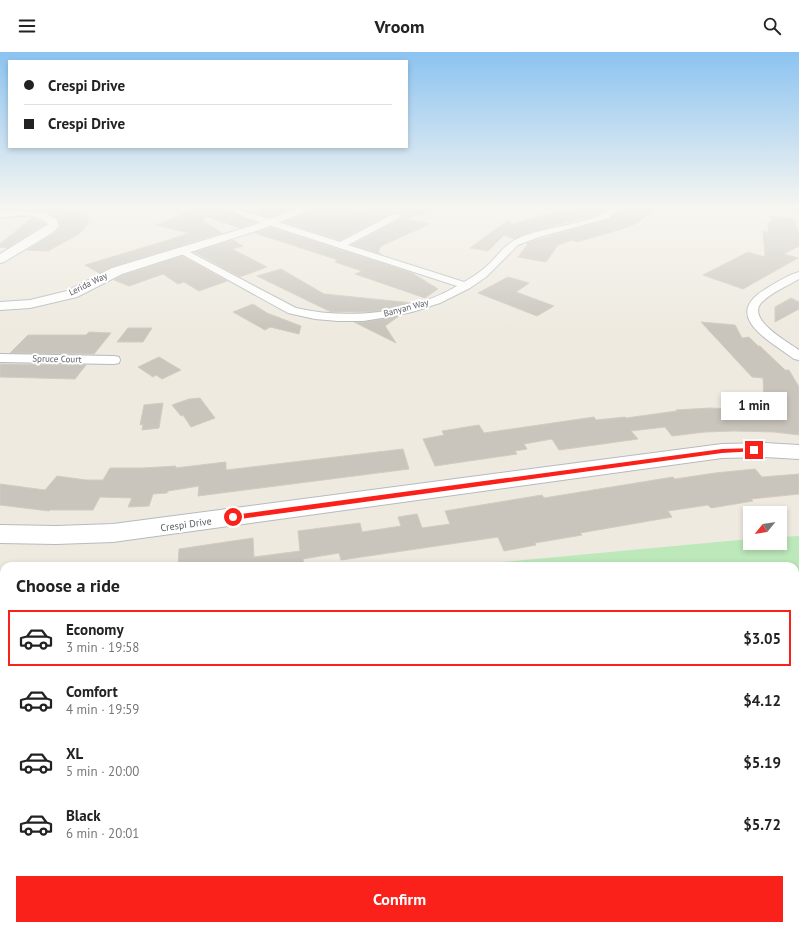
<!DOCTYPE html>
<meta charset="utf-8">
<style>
:root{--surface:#fff;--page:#f2f2f2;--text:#222;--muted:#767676;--line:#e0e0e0;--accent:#fa211a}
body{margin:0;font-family:"PT Sans",sans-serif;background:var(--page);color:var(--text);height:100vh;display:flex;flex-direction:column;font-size:15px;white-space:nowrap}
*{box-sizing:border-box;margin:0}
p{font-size:13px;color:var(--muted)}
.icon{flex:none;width:22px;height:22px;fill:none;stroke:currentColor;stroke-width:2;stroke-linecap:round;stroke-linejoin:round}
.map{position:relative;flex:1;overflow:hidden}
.details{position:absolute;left:0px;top:510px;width:799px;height:368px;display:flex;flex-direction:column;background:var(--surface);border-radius:12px 12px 0 0;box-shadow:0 2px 6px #0003}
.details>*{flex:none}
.guide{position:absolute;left:8px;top:8px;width:400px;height:88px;border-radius:0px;box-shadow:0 2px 6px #0003;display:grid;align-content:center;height:88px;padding:0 16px;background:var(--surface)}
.needle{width:26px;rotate:240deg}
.controls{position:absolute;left:743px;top:454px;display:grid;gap:8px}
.controls a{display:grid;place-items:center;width:44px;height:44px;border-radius:0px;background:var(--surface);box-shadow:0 2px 6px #0003;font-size:20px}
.end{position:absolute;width:18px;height:18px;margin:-9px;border:5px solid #fa211a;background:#fff;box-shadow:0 0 0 2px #fff}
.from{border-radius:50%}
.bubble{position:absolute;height:28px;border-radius:0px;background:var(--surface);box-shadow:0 2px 6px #0003;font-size:13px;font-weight:600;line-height:28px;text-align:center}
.guide b{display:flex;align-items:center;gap:14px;height:38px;font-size:15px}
.guide b+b{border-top:1px solid var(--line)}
.guide i{width:10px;height:10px;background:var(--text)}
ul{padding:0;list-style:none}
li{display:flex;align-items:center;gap:12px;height:56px;margin:0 8px 6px;padding:0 8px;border:2px solid transparent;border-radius:0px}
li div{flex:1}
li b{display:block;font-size:15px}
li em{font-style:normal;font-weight:600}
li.on{border-color:var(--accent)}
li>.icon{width:36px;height:36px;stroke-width:1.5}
h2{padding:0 16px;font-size:18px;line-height:48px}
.action{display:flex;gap:8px;margin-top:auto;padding:8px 16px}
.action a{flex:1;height:46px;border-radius:0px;background:var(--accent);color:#fff;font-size:16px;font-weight:600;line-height:46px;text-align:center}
header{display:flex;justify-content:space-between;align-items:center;height:52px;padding:0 16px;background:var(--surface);font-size:18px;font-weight:600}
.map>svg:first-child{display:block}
</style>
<header><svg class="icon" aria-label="menu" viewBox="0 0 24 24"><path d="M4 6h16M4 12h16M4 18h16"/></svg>Vroom<svg class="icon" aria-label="search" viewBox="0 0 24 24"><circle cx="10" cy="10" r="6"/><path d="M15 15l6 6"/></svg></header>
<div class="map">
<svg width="799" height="878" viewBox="0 0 799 878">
<rect width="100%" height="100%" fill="#eeeae0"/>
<!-- green -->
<path fill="#bce8ba" d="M 799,484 L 799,878 L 259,878 L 259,874 L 795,874 L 795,514 L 459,514 L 750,487 L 750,491 L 780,491 L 780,485 Z"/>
<!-- building -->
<path fill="#c9c5bd" stroke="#d3cbbe" d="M 47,154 L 60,155 L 88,165 L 88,172 L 79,182 L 48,199 L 27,198 L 53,182 L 60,175 L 58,167 L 47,160 L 41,159 Z
M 183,154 L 220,154 L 220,155 L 256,170 L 240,176 L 205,164 L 203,169 L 222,181 L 112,215 L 99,221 L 85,213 L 175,186 L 174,186 L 189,181 L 156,173 L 191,159 L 183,156 Z
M 273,154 L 276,155 L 299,154 L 269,165 L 256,161 Z
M 317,154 L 332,154 L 362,159 L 375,154 L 389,156 L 392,154 L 436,154 L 436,157 L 405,167 L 430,172 L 381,194 L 378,200 L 381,202 L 352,193 L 400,167 L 401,165 L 400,161 L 392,161 L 340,188 L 283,170 L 316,157 Z
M 582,154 L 612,154 L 595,163 L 531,180 L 514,187 L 504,183 L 488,199 L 470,196 L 508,168 L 512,172 L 557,160 L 580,156 Z
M 623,154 L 659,154 L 637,171 L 625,176 L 577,190 L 572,188 L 558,193 L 546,210 L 518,205 L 528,192 L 526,191 L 609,167 Z
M 771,164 L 794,167 L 799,183 L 799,194 L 784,202 L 798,206 L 743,237 L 703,223 L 748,200 L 765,205 L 763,179 L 768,180 L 768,170 L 772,171 Z
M 32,166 L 46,172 L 7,196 L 0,195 L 0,192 Z
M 270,175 L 412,221 L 438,237 L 425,246 L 355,222 L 362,219 L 335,210 L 338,208 L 255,181 Z
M 233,188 L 243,194 L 232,197 L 267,215 L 240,225 L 194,200 Z
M 182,204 L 227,229 L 199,239 L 184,230 L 178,232 L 163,222 L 129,234 L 114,228 L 123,223 Z
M 281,217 L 324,242 L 413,251 L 378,259 L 358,260 L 331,260 L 257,224 Z
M 508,225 L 529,231 L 516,240 L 554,254 L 537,264 L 478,241 Z
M 791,246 L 799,250 L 799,257 L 775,270 L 775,255 Z
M 253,252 L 267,261 L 301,274 L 299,282 L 270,275 L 265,278 L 233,260 Z
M 399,264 L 385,274 L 396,291 L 354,270 L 363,270 Z
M 701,270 L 735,273 L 742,286 L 749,285 L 758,294 L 760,294 L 785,318 L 789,318 L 799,335 L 799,383 L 774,380 L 733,379 L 705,380 L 672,384 L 665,375 L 631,379 L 638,387 L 559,398 L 552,387 L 524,392 L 527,397 L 515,399 L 517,402 L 435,414 L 423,387 L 444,383 L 442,379 L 479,373 L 484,381 L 594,365 L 596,368 L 625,365 L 626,366 L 677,359 L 676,358 L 710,356 L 768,358 L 764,349 L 763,326 L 752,325 Z
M 128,276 L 152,276 L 143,290 L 117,290 Z
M 89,280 L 111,281 L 94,302 L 10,301 L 28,283 L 86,283 Z
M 159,305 L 181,318 L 162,327 L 156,323 L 153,325 L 138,315 Z
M 0,312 L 86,313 L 75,327 L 0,325 Z
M 200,346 L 215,366 L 191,375 L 183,363 L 181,364 L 172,353 L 189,347 Z
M 163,351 L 159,376 L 142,378 L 143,372 L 140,373 L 144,353 Z
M 403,397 L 409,417 L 198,444 L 199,434 L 168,439 L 167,441 L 153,442 L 149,454 L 128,455 L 132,446 L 100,445 L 93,458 L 50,458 L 49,459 L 0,453 L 0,432 L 45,438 L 57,424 L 86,428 L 103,428 L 110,416 L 143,416 L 176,414 L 175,416 L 226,410 L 226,418 Z
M 755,417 L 762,425 L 799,422 L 799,442 L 751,447 L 753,449 L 711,456 L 708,453 L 668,459 L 672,465 L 580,481 L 582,483 L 535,491 L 536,493 L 504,499 L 498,485 L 341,508 L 339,501 L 303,507 L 304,514 L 178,514 L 179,497 L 253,486 L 254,505 L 300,499 L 298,479 L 360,471 L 362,480 L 401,474 L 398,465 L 417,462 L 422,476 L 450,472 L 445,459 L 542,443 L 544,446 L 673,425 L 675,427 L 715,421 Z"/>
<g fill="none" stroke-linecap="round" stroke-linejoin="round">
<!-- minor casing -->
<g stroke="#b6babf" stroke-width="2">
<path id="minor" d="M 221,154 L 231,154 L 253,162 L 340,190 L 393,162 L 399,162 L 400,164 L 399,166 L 348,193 L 464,230 C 473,225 482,219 489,212 C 500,201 506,191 521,185 C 548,174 595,172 614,154 L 622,154 L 609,166 L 539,185 L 518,193 L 486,225 L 470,236 L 440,251 L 412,260 L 388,265 L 363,269 L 338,269 L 315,267 L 288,261 L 176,199 L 181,196 L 184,197 L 296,256 C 349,268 409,262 457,234 L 247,166 Z
M 799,220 L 799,227 C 787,234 772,240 762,250 C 745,267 788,290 799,298 L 799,308 L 794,307 C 772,290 721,265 764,238 C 774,232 787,223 799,220 Z
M 0,302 L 114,304 L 119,305 L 120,308 L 119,311 L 114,312 L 0,310 Z"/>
</g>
<!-- tertiary casing -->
<g stroke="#b6babf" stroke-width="2">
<path id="tertiary" d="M 302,154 L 316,154 L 315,156 L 259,178 L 122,222 L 77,245 L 30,256 L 0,258 L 0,250 L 30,248 L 67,239 L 112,216 L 251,174 Z
M 21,158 L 46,161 L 57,168 L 59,174 L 52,181 L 4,210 L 0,211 L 0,202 L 47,173 L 47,171 C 34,160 15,164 0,166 L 0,160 Z
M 765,391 L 799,393 L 799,407 L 765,405 L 722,406 L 113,490 L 56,492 L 0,491 L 0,473 L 56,474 L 113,472 L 722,392 Z"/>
</g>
<!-- minor -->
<use href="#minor" fill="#fff" fill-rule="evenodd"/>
<!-- tertiary -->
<use href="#tertiary" fill="#fff" fill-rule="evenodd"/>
</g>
<!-- sky -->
<linearGradient id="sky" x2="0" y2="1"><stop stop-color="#8bc3f1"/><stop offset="0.56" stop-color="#f7f6f1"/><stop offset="1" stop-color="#f7f6f1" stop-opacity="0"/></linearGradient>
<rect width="799" height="277" fill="url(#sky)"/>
<!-- route -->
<path fill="#fa211a" d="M 754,396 L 757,398 L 757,399 L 722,401 L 233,468 L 229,465 L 233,463 L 722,397 Z"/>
<g text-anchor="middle" stroke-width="4" stroke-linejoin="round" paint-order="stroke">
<!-- far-street labels -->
<g font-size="9" fill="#595e63" stroke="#fff">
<text transform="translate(88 232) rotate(-26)" y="3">Lerida Way</text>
<text transform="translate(406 256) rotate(-15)" y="3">Banyan Way</text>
<text transform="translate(57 307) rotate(1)" y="3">Spruce Court</text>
</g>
<!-- street labels -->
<g font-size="10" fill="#595e63" stroke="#fff">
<text transform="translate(186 472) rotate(-8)" y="4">Crespi Drive</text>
</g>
</g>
</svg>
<div class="controls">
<a><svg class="needle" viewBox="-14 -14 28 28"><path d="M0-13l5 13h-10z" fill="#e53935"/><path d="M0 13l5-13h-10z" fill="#767676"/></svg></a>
</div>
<i class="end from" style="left:233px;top:465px"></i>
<i class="end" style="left:754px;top:398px"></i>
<div class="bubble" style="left:721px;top:340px;width:66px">1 min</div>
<div class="guide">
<b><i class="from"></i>Crespi Drive</b>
<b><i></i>Crespi Drive</b>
</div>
<section class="details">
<h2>Choose a ride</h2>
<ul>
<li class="on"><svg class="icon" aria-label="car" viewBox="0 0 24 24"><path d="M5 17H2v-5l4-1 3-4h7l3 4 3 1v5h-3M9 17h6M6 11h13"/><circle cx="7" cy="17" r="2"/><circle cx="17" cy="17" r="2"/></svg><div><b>Economy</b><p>3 min · 19:58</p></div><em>$3.05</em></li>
<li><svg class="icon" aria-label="car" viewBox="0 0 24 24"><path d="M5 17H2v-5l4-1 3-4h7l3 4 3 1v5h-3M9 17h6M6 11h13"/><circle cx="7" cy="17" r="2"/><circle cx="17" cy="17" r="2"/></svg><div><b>Comfort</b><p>4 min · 19:59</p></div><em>$4.12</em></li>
<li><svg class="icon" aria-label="car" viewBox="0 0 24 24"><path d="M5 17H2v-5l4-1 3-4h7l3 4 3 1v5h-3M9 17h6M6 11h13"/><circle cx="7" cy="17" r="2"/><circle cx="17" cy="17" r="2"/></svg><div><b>XL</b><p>5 min · 20:00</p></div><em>$5.19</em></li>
<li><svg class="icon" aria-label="car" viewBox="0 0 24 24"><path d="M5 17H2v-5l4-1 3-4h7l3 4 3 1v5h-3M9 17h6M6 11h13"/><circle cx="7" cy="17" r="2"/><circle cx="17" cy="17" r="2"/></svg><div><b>Black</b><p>6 min · 20:01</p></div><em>$5.72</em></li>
</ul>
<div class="action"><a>Confirm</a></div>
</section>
</div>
